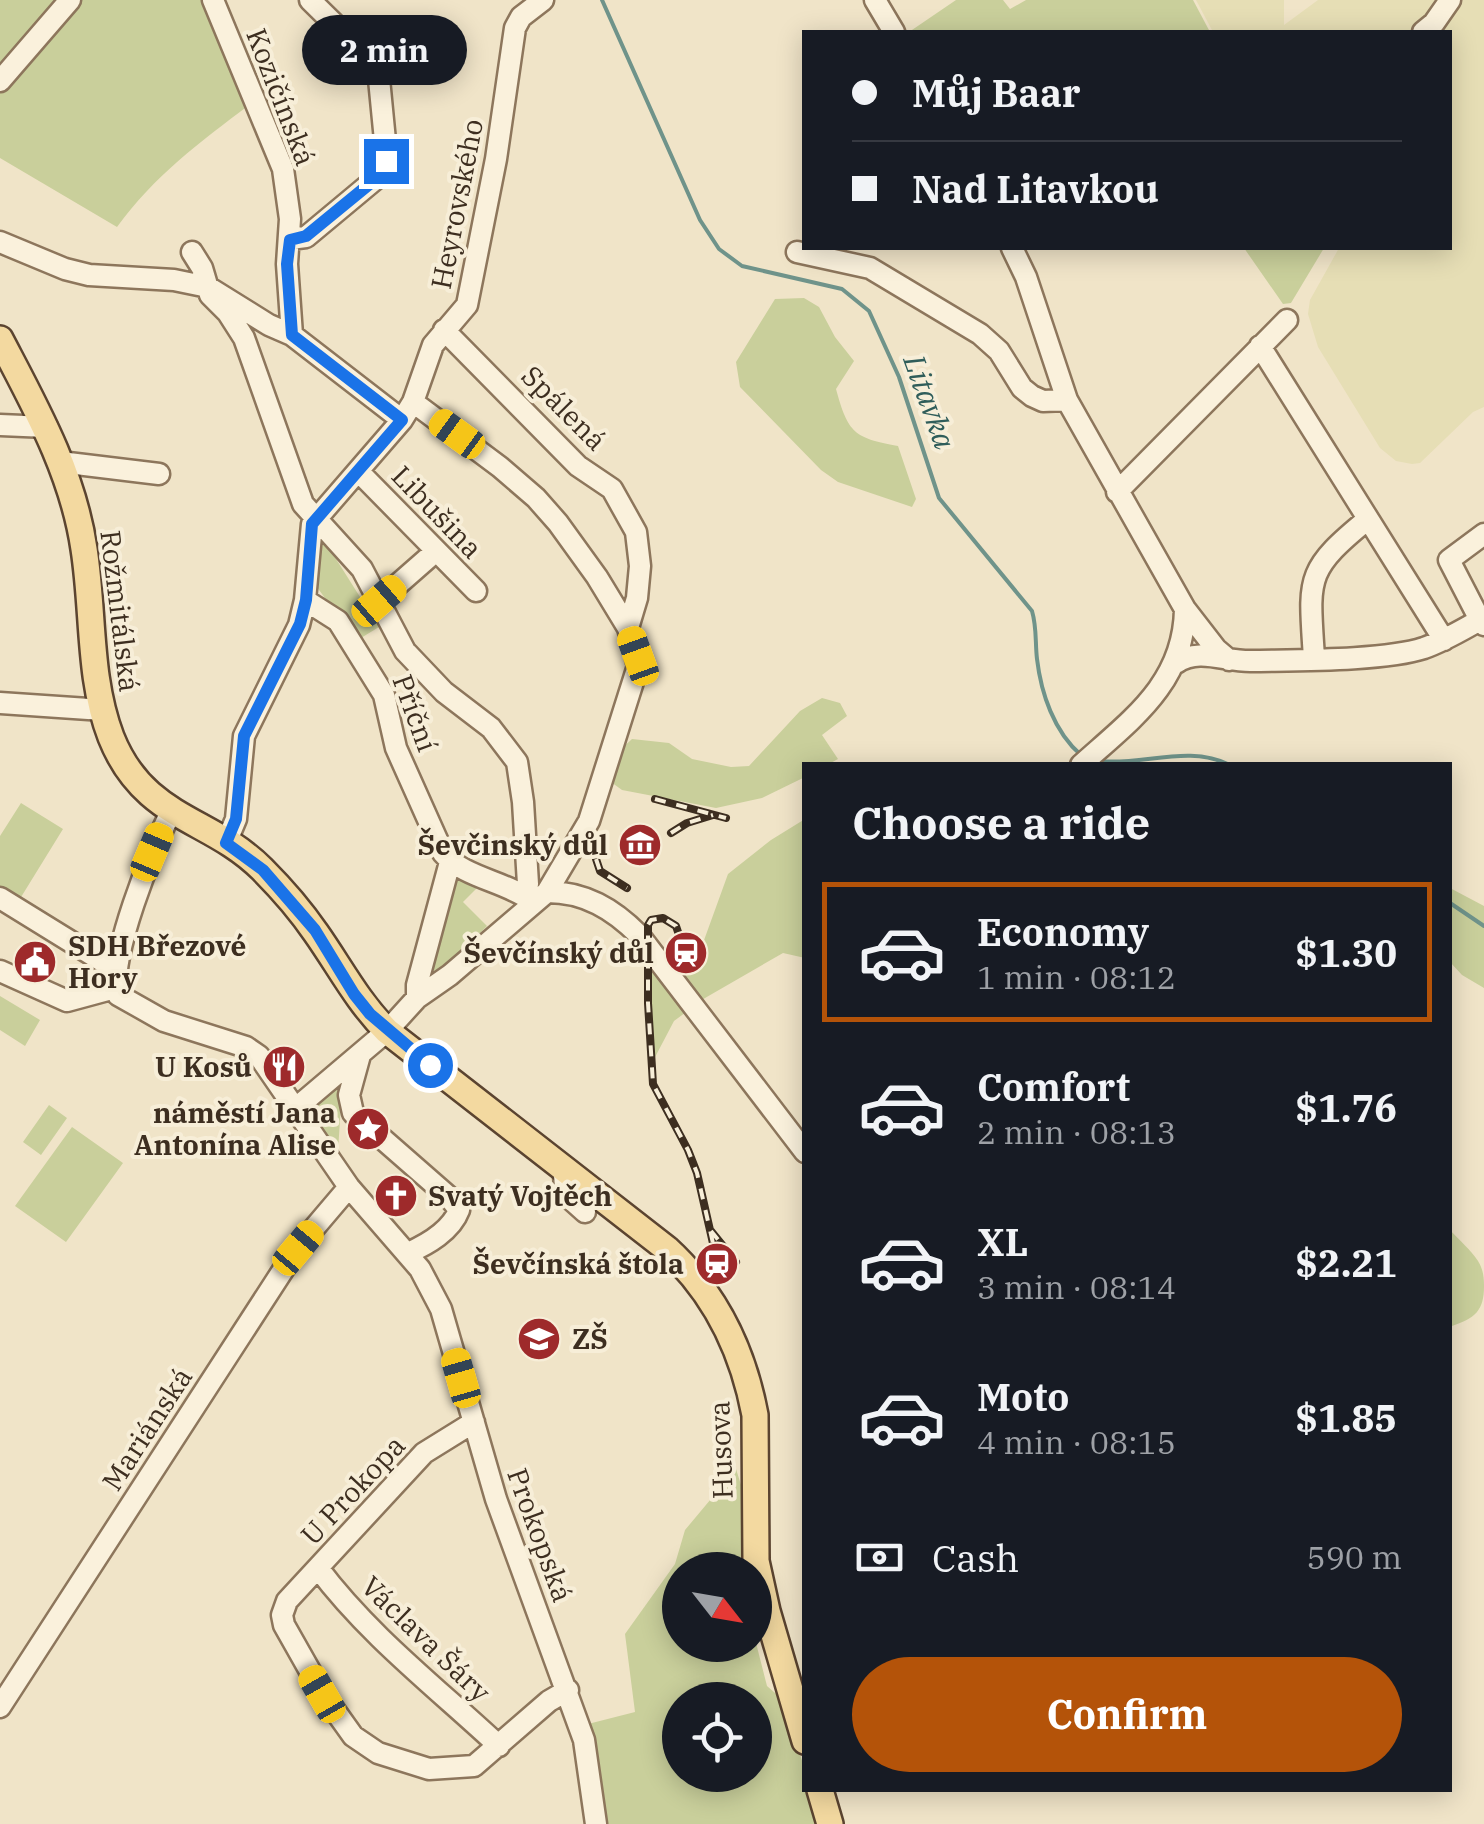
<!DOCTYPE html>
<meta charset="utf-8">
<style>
:root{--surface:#171b24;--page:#242831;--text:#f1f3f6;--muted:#9ea1a6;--line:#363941;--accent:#b45309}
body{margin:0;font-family:"IBM Plex Serif",serif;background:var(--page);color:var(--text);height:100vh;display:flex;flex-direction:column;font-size:38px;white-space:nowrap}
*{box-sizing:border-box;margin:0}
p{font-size:32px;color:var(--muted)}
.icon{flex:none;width:55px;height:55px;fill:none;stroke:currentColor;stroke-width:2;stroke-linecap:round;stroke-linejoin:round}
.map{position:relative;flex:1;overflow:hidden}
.details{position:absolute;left:802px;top:762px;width:650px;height:1030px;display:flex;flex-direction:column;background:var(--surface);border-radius:0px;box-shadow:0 5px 25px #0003}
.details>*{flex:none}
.hud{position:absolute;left:802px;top:30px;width:650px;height:220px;border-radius:0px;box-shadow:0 5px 25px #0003;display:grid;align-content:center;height:220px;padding:0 50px;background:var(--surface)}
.needle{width:65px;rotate:121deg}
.fabs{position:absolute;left:662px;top:1552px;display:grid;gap:20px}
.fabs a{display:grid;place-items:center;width:110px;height:110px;border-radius:50%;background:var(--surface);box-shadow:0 5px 25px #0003;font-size:50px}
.end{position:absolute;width:45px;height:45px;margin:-22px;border:12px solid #1a73e8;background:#fff;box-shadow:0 0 0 5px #fff}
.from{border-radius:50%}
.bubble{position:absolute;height:70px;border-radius:35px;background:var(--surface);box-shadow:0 5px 25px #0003;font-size:32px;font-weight:700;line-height:70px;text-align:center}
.car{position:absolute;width:30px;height:60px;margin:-30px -15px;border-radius:12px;box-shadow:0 0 8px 2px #0007;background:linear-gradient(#f5c518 24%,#345 0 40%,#f5c518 0 76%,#345 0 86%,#f5c518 0)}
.hud b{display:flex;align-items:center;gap:35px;height:95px;font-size:38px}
.hud b+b{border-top:2px solid var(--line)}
.hud i{width:25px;height:25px;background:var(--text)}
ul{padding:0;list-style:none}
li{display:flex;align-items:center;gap:30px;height:140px;margin:0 20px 15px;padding:0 30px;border:5px solid transparent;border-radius:0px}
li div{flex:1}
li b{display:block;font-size:38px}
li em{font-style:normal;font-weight:700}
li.active{border-color:var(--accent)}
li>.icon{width:90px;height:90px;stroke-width:1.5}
h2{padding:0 50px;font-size:45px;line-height:120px}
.pay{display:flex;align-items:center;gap:25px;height:110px;padding:0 50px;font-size:38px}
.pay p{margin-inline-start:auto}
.button{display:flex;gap:20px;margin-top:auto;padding:20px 50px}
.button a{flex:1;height:115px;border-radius:60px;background:var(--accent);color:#fff;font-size:40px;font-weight:700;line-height:115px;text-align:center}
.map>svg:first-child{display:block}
</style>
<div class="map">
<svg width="1484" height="1824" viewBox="0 0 1484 1824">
<rect width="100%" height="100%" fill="#f0e4c8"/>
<!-- farmland -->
<path fill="#e6deb5" d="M 1196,0 L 1284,0 L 1284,25 L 1318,0 L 1441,0 L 1419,32 L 1213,32 Z
M 1461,0 L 1484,0 L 1484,407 L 1473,412 L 1420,463 L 1412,464 L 1396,461 L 1380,448 L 1318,347 L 1308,314 L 1310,300 L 1339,248 L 1450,248 L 1450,32 L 1436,32 Z"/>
<!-- green -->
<path fill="#c9cf9b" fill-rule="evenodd" d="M 0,0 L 67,0 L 0,68 Z
M 73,0 L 212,0 L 249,105 C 200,142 154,176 117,227 L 0,158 L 0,86 Z
M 956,0 L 1003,0 L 1010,9 L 1026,0 L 1193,0 L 1210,32 L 909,32 Z
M 1244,248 L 1324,248 L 1291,303 L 1283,304 Z
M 804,298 L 819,307 L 835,337 L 854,361 L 836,389 C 848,433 854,438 898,446 L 916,499 L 912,507 L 838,482 L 821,470 L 740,387 L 736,362 L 775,299 Z
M 319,532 L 379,627 L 356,641 L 314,583 Z
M 822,698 L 840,703 L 847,716 L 822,735 L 838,759 L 827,765 L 805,765 L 805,777 L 762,798 L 716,808 L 622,790 L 611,782 L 619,751 L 632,739 L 669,743 L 692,759 L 731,767 L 749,766 L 800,711 Z
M 21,803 L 63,829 L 18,902 L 0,891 L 0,836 Z
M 805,819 L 805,958 L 783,953 L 705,998 L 674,1021 L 653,1061 L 650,1000 L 653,955 L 682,971 L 699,954 L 728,874 L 771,840 Z
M 463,877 L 479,886 L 463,902 L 487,926 L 447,966 L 435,972 L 429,965 L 453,882 Z
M 1450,888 L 1484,906 L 1484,988 L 1462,975 L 1450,962 Z
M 0,996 L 40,1020 L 25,1046 L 0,1030 Z
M 343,1074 L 338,1151 L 306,1107 Z
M 49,1105 L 67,1118 L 41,1155 L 23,1142 Z
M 72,1127 L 123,1163 L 66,1242 L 15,1206 Z
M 1450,1230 C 1459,1240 1471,1250 1478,1261 C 1483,1269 1484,1277 1484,1286 C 1484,1311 1475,1318 1452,1326 Z
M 736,1469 L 742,1488 L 741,1535 L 749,1570 L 680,1570 L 680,1645 L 755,1645 L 755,1639 L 767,1686 L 782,1699 L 805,1770 L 805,1790 L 811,1790 L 822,1824 L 598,1824 L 588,1724 L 635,1712 L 625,1634 L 675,1564 L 685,1530 ZM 680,1700 L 755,1700 L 755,1775 L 680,1775 Z"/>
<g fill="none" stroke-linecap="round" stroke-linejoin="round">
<!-- stream -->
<path stroke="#6f938a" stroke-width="4" d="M 602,0 L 700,220 L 719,249 L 742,266 L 842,289 L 869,311 L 899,377 L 939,498 L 1032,611 C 1037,628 1035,642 1037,659 C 1041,693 1054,732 1081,755
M 1099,761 C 1143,766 1188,744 1230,765
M 1450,903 L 1484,926"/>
<!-- minor casing -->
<g stroke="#8d765c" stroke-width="25">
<path id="minor" d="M 213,0 L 283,169 L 290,219 L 287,264 L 292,335
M 875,0 L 894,32
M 1423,32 L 1434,23 L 1450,0
M 0,81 L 70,0
M 290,239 L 306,237 L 378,177 L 387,161 L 379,79 L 374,63 L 310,0
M 0,242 L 65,269 L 89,275 L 174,280 L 208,287 L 269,325 L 292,335 L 402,420
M 1012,248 L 1026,277 L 1067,400 L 1185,609 L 1216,649 L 1229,660
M 192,252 L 202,268 L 210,295 L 228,313 L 244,338 L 303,504 L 362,569 L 405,651 L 444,692 L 491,728 L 517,762 L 523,802 L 528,884 L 525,895
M 797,252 L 870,268 L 980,334 L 999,351 L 1022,388 L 1032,396 L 1043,401 L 1067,400
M 444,330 L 578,466 L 612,489 L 636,532 L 640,566 L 637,598 L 628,628
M 1260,346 L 1444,640
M 0,425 L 47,427
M 60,462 L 159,474
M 359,472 L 476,591
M 1117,492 L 1287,320
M 305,600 L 338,621 L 384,695 L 396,748 L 443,853 C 464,878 505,881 532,901
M 379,601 L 436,551
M 1480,620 L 1449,560 L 1484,534
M 1314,658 C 1309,578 1304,571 1368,519
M 1176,663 C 1200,647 1225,662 1252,661 C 1296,660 1384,661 1424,648 C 1444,641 1462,630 1480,620 L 1484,625
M 0,703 L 103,710
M 1081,765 C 1132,719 1184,683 1185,609
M 171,812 C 154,845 106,963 118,995 L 164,1021 L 246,1047 L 259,1056 L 349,1187 L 420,1269 L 441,1309 L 496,1499 L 584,1740 L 596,1824
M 226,843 L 236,819 L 244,736 L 299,625 L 305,600 L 312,524 L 402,420 L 413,402 L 433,345 L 467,305 L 496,159 L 515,28 L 521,17 L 543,0
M 547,892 C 585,892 613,909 639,935 L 805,1152
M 0,898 L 115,969
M 0,971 L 67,1001 L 115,988
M 417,998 L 417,985 L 450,862
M 360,1055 L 349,1095 L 353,1113 L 449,1197 L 459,1210 C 451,1231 428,1244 408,1253
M 295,1109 L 387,1031 L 417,998 L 450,975 L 547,892 L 589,821 L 638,666 L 628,628 L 597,577 L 558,523 L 536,498 L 500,467 L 413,402
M 563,1166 L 566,1195 L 585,1212
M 474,1422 L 424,1453 L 287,1601 L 282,1615 L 284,1625 L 323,1694 L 353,1736 L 378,1753 L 429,1769 L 474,1766 L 549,1701 L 568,1690
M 318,1568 C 368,1635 438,1689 499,1746
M 0,1707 L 298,1247 L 349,1187"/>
</g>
<!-- major casing -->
<g stroke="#5b4430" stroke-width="30">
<path id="major" d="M 0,339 C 35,406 73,473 84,549 C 94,612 88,677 111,737 C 144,820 210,817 262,869 C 281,888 301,911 316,933 C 340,967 357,1001 387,1031 L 667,1249 C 715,1293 743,1351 755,1415 L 756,1561 L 767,1611 L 805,1741
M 820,1790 L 830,1824"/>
</g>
<!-- minor -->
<use href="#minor" stroke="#faf1dc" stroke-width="20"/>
<!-- major -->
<use href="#major" stroke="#f3d9a0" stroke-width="25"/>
<!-- rail casing -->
<g stroke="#3d2e20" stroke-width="8">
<path id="rail" d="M 655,799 L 726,818
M 671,833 L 687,823 L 713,815
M 596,859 L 600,871 L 627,888
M 690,968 L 676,926 L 663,918 L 651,920 L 648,925 L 648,1003 L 653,1084 L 688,1150 L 697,1173 L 720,1274
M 711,1231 L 736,1262"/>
</g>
<!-- rail -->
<use href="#rail" stroke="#f7eed8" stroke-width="4" stroke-dasharray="11" stroke-linecap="butt"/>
</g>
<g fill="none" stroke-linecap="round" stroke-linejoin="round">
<!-- route -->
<path stroke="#1a73e8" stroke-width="12" d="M 386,161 L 378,177 L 306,236 L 290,240 L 287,264 L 292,335 L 402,420 L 312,524 L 306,600 L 300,624 L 244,736 L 236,819 L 226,843 L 263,870 L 315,930 L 354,994 L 370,1014 L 430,1065"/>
</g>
<!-- icons -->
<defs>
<g id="museum-disc" transform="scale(2.25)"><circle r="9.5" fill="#9e2a2b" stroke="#f7eed8"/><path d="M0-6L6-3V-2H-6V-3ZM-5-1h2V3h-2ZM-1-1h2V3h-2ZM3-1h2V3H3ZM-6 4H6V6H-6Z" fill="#fff"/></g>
<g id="station-disc" transform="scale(2.25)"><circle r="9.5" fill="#9e2a2b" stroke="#f7eed8"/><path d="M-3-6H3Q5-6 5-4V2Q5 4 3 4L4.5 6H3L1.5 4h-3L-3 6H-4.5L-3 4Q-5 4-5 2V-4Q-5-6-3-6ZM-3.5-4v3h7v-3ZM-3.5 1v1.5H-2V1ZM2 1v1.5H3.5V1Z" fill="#fff"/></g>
<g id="civic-disc" transform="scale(2.25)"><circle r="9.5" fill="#9e2a2b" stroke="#f7eed8"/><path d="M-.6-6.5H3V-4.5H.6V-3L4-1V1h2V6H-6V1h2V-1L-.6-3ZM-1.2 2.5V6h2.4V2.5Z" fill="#fff"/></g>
<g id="restaurant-disc" transform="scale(2.25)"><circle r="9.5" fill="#9e2a2b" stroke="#f7eed8"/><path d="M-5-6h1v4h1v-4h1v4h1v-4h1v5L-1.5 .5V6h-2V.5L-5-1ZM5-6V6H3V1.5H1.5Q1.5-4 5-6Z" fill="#fff"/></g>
<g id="sight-disc" transform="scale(2.25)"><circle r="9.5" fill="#9e2a2b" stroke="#f7eed8"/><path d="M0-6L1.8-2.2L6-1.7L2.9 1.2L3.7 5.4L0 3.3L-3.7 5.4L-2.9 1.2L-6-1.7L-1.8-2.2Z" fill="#fff"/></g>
<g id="church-disc" transform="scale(2.25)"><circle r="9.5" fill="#9e2a2b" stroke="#f7eed8"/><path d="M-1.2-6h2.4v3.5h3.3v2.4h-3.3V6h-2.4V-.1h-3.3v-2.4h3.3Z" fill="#fff"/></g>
<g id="school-disc" transform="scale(2.25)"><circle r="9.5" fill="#9e2a2b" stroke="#f7eed8"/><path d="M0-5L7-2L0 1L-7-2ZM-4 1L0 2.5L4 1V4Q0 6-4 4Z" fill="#fff"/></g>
</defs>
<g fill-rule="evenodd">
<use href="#museum-disc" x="640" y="845"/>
<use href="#station-disc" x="686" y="953"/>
<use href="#civic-disc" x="35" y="962"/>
<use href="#restaurant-disc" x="284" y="1067"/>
<use href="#sight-disc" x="368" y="1129"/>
<use href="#church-disc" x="396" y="1196"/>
<use href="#station-disc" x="717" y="1264"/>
<use href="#school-disc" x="539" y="1339"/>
</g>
<g text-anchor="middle" stroke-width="8" stroke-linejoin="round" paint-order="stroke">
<!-- street labels -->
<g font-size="28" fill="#3d2e20" stroke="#f7eed8">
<text transform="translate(281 97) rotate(69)" y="10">Kozičínská</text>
<text transform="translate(457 204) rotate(-79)" y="10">Heyrovského</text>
<text transform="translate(564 408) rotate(45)" y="10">Spálená</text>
<text transform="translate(437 512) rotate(46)" y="10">Libušina</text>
<text transform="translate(120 611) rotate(83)" y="10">Rožmitálská</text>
<text transform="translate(415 713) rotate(70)" y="10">Příční</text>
<text transform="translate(147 1429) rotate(-57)" y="10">Mariánská</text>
<text transform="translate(721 1450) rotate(-92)" y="10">Husova</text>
<text transform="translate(353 1490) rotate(-47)" y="10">U Prokopa</text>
<text transform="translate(540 1535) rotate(70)" y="10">Prokopská</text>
<text transform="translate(426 1639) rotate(44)" y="10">Václava Šáry</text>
</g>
<!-- poi labels -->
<g font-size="28" font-weight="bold" fill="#3d2e20" stroke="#f7eed8" text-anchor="end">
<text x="608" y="855">Ševčinský důl</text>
<text x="68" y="956" text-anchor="start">SDH Březové<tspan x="68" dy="32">Hory</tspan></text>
<text x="654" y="963">Ševčínský důl</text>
<text x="252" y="1077">U Kosů</text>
<text x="336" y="1123">náměstí Jana<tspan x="336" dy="32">Antonína Alise</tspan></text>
<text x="428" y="1206" text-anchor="start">Svatý Vojtěch</text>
<text x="684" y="1274">Ševčínská štola</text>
<text x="572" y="1349" text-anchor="start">ZŠ</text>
</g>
<!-- water labels -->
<g font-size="30" font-style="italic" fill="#2f5d5a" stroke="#f7eed8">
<text transform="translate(929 402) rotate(70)" y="10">Litavka</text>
</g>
</g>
</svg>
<div class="fabs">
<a><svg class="needle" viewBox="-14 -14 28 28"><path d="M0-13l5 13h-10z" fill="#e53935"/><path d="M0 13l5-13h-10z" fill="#9ea1a6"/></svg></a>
<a><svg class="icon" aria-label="locate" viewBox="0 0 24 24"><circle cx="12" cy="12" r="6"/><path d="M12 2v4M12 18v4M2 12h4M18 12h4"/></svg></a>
</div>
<i class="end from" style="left:430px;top:1065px"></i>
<i class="end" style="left:386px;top:161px"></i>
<div class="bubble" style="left:302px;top:15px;width:165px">2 min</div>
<i class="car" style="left:457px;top:434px;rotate:306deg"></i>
<i class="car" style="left:379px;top:601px;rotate:49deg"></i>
<i class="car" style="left:638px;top:656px;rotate:340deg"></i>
<i class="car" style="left:152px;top:852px;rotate:23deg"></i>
<i class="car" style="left:298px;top:1248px;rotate:40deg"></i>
<i class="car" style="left:461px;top:1378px;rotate:344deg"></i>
<i class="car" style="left:322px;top:1694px;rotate:330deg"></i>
<div class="hud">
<b><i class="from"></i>Můj Baar</b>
<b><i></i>Nad Litavkou</b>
</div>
<section class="details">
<h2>Choose a ride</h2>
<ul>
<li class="active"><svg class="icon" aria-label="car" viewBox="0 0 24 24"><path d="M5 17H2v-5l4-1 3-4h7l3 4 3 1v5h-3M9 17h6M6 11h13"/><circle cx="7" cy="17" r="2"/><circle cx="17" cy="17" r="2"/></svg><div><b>Economy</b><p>1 min · 08:12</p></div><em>$1.30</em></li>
<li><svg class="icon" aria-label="car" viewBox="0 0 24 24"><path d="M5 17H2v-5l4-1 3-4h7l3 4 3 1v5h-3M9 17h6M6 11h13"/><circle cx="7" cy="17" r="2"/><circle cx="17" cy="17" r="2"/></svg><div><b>Comfort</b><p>2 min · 08:13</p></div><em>$1.76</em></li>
<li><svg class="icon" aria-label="car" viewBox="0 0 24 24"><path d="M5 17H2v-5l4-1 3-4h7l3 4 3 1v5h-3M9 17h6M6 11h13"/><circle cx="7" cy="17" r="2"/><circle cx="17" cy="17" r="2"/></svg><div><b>XL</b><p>3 min · 08:14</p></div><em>$2.21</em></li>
<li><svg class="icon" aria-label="car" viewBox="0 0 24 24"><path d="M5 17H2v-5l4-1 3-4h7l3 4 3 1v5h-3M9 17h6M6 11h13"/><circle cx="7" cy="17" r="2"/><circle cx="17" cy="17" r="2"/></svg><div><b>Moto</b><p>4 min · 08:15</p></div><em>$1.85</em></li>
</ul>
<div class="pay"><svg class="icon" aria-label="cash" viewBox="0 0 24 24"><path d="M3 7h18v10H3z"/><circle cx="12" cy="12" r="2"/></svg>Cash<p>590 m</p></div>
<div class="button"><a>Confirm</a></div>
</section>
</div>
